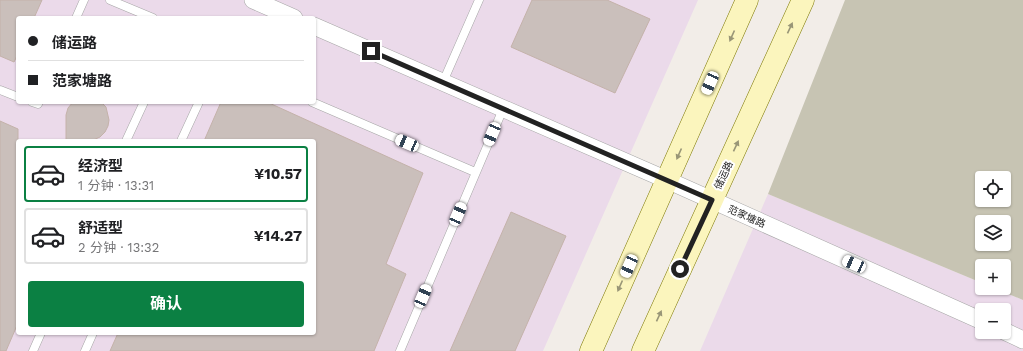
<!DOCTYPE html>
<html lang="zh">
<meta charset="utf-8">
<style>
:root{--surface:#fff;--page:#f2f2f2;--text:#202124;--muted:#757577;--line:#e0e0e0;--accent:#0b8043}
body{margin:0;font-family:"Work Sans","Noto Sans SC",sans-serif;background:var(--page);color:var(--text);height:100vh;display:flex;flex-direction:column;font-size:15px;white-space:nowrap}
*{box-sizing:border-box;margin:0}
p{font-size:13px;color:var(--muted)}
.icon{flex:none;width:22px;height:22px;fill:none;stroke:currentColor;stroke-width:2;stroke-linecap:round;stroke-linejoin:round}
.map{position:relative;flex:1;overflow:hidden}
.side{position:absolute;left:16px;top:139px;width:300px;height:196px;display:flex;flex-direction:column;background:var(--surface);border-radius:4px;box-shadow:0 1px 3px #0004}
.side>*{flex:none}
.guide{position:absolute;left:16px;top:16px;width:300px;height:88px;border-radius:4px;box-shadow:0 1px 3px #0004;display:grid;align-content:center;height:88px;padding:0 12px;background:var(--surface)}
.controls{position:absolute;left:975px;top:171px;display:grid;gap:8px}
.controls a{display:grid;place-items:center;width:36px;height:36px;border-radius:4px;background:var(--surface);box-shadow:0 1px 3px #0004;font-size:20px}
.end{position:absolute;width:18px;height:18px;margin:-9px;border:5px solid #222;background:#fff;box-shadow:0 0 0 2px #fff}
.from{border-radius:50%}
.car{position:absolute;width:12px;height:24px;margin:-12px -6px;border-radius:5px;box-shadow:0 0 3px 1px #0007;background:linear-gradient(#fff 24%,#345 0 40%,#fff 0 76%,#345 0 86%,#fff 0)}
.guide b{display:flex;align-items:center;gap:14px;height:38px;font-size:15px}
.guide b+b{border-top:1px solid var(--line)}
.guide i{width:10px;height:10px;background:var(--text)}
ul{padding:7px 0 0;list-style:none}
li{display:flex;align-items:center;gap:12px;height:56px;margin:0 8px 6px;padding:0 4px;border:2px solid var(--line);border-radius:4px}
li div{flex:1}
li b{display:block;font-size:15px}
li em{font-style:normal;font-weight:700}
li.current{border-color:var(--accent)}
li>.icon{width:36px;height:36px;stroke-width:1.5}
.button{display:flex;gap:8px;margin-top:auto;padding:8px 12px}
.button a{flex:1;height:46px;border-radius:4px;background:var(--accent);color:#fff;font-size:16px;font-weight:700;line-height:46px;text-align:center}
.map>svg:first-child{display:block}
</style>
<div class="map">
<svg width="1023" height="351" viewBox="0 0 1023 351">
<rect width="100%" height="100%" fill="#f2ede8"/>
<!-- industrial -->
<path fill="#ebdaea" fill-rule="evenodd" d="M 0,0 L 698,0 L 543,351 L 0,351 ZM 18,18 L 314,18 L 314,102 L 18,102 ZM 18,141 L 314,141 L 314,333 L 18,333 Z
M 768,194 L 982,283 L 982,288 L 994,288 L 1023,300 L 1023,351 L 700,351 ZM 982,310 L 1004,310 L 1004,332 L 982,332 Z"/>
<!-- construction -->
<path fill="#c7c4b3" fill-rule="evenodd" d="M 845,0 L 1023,0 L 1023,300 L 994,288 L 1004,288 L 1004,266 L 982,266 L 982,283 L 768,194 ZM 982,178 L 1004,178 L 1004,200 L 982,200 ZM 982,222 L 1004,222 L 1004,244 L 982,244 Z"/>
<!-- building -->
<path fill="#cabfbb" stroke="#c4b2aa" d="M 0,0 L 42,0 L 34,18 L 18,18 L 18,54 L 14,62 L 0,56 Z
M 532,0 L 607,0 L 650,19 L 615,93 L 511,47 Z
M 73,102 L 101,102 L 106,107 L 109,120 L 108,126 L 105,132 L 100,137 L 91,141 L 66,141 L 66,115 L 68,108 Z
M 221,102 L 267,102 L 423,173 L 386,264 L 406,274 L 374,351 L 110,351 L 118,333 L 314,333 L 314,141 L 204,141 Z
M 0,121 L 18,129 L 18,323 L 6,351 L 0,351 Z
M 511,212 L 566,236 L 515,351 L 450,351 Z"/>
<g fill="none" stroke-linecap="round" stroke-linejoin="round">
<!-- lane casing -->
<g stroke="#a6a6a6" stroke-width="9">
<path id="lane" d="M 110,0 L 153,18
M 76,18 L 84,0
M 443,82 L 479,0
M 0,90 L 18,97
M 32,102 L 38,104 L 39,102
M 312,102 L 475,172
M 126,141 L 144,102
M 181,141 L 199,102
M 33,351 L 41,333
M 85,351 L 93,333
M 400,351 L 503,109"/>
</g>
<!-- street casing -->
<g stroke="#a6a6a6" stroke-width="18">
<path id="street" d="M 253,0 L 294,18
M 314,26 L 667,180 L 982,321
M 1004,331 L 1023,340"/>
</g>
<!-- secondary casing -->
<g stroke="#7e7904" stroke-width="23">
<path id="secondary" d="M 591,351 L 747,0
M 643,351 L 803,0"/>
</g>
<!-- lane -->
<use href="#lane" stroke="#fff" stroke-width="8"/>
<!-- street -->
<use href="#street" stroke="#fff" stroke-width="17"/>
<!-- secondary -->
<use href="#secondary" stroke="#fbf5bd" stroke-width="22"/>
</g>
<!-- one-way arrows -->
<defs><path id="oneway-solid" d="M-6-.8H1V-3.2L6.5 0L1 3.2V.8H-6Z"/></defs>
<g fill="#999677">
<use href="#oneway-solid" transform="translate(790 28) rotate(-65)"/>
<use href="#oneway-solid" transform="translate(732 36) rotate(114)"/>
<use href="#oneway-solid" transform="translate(736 146) rotate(-65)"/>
<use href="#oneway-solid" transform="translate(679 154) rotate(114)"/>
<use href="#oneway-solid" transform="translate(620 286) rotate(114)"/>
<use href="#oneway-solid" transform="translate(659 316) rotate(-65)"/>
</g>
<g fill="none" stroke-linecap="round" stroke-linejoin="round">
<!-- route -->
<path stroke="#222" stroke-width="5" d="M 371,51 L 712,200 L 680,269"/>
</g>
<g text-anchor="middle" stroke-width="4" stroke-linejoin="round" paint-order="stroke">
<!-- street labels -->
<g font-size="10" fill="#222" stroke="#fff">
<text transform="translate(723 175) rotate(-65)" y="4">储运路</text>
<text transform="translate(747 216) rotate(24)" y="4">范家塘路</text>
</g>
</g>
</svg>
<div class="controls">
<a><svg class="icon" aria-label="locate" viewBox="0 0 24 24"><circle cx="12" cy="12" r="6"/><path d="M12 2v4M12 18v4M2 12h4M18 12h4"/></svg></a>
<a><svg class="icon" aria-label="layers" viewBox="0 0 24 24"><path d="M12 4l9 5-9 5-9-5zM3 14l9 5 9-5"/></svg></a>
<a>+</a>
<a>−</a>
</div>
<i class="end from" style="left:680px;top:269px"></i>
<i class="end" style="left:371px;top:51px"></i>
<i class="car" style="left:710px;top:83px;rotate:204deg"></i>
<i class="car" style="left:492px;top:134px;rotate:203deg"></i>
<i class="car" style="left:407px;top:143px;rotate:293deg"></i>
<i class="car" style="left:458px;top:214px;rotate:23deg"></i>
<i class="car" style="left:854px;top:264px;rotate:294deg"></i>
<i class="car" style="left:629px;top:266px;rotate:204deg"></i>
<i class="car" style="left:423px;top:296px;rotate:23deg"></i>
<div class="guide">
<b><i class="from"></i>储运路</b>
<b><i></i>范家塘路</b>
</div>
<section class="side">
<ul>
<li class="current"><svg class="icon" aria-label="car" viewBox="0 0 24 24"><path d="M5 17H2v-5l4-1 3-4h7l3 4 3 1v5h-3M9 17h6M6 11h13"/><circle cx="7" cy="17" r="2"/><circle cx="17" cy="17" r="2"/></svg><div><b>经济型</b><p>1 分钟 · 13:31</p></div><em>¥10.57</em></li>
<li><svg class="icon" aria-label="car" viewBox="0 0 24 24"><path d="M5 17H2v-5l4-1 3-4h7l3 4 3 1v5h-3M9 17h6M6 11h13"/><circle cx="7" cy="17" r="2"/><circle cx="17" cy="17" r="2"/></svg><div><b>舒适型</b><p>2 分钟 · 13:32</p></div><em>¥14.27</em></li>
</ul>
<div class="button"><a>确认</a></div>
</section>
</div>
